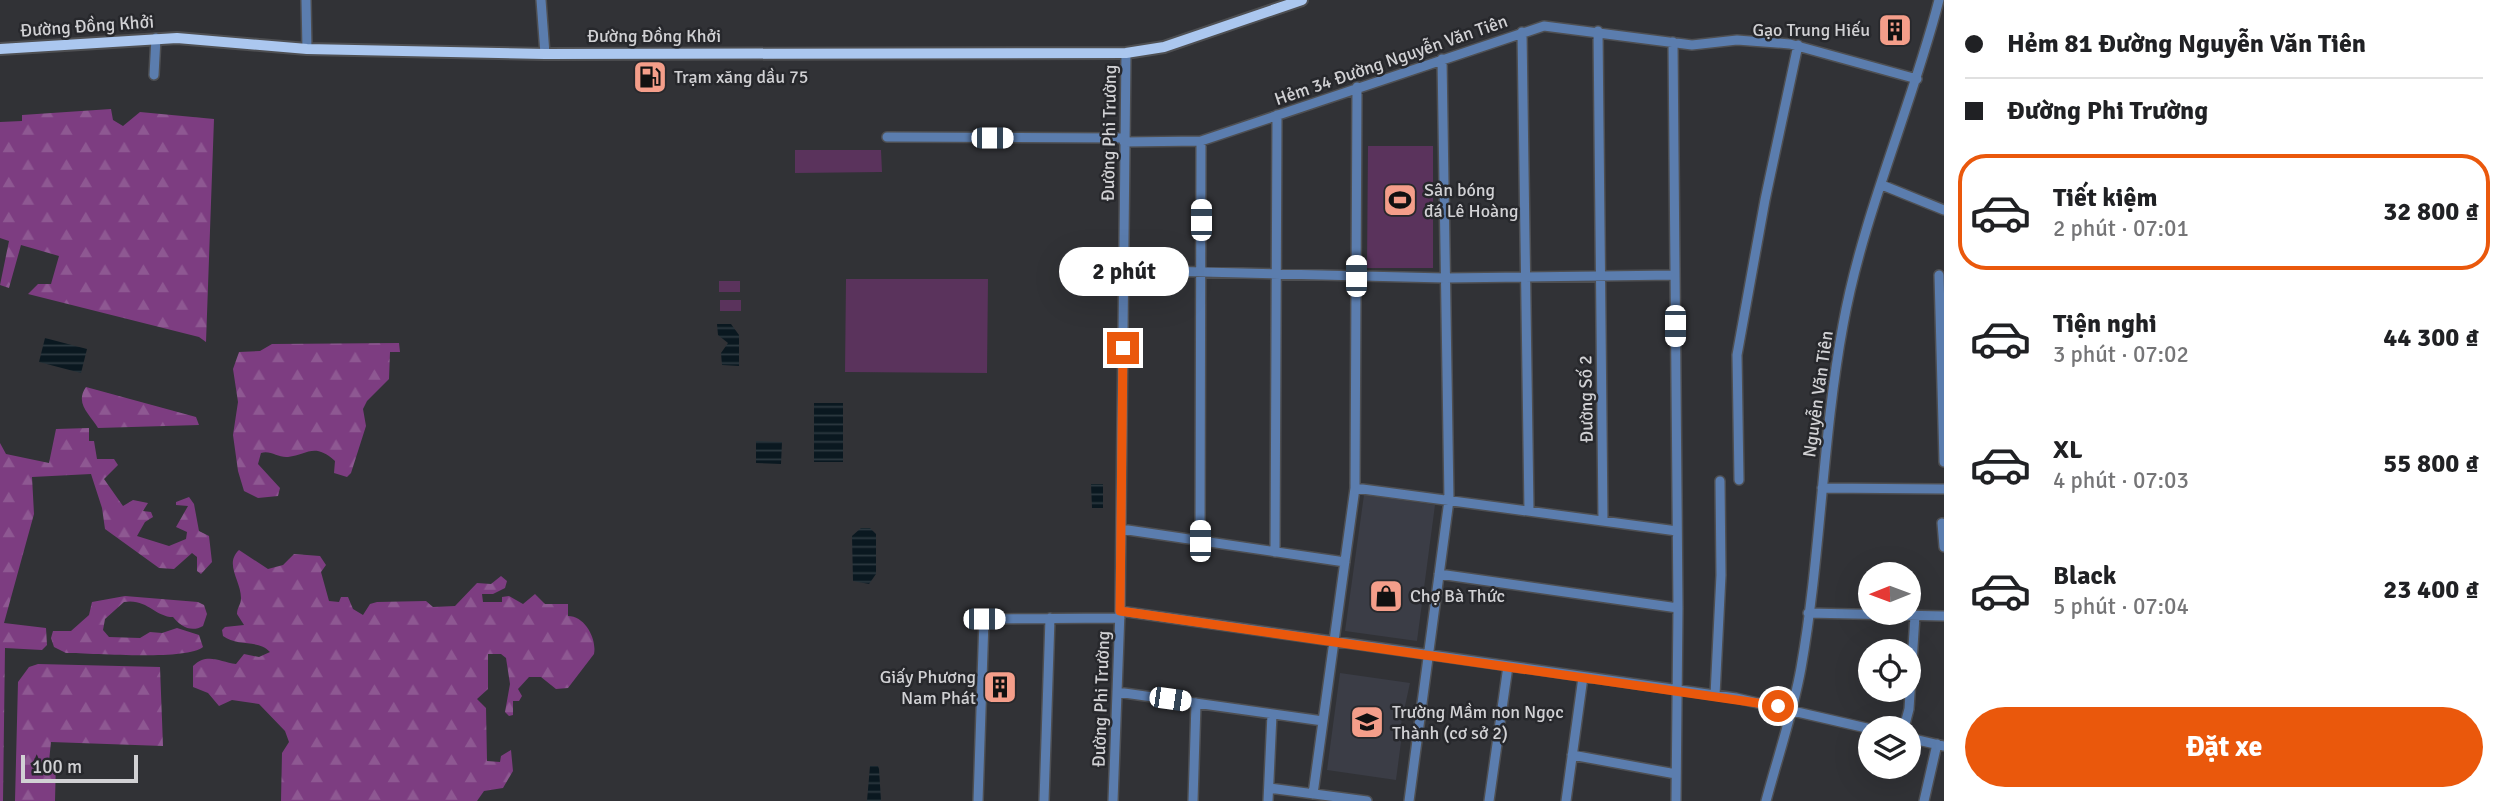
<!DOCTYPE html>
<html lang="vi">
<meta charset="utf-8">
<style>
:root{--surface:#fff;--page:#f2f2f2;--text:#202124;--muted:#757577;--line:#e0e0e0;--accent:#ea580c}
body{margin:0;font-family:Signika,sans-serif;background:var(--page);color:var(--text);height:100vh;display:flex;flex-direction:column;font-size:26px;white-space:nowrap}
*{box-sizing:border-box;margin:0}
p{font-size:23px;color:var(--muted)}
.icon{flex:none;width:38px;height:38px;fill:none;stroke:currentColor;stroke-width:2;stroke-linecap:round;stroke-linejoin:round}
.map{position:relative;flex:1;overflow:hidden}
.drawer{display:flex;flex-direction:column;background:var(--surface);width:560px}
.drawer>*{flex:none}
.guide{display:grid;align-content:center;height:154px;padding:0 21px;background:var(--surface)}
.needle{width:46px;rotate:269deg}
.fabs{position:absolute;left:1858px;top:562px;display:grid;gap:14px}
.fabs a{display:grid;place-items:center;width:63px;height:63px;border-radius:50%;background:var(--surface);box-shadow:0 7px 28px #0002;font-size:35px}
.scale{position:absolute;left:21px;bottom:18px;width:117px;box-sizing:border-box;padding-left:7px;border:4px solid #d1d1d4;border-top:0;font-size:19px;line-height:24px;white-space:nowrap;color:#d1d1d4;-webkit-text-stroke:5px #27282c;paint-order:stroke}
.end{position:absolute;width:32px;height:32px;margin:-16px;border:9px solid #ea580c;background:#fff;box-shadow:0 0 0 4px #fff}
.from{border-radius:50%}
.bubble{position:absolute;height:49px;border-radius:24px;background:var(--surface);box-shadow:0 7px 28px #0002;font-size:23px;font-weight:700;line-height:49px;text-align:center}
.car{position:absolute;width:21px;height:42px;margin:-21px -10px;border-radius:9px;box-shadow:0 0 5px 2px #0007;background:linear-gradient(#fff 24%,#345 0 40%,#fff 0 76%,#345 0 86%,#fff 0)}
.guide b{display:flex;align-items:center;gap:24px;height:66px;font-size:26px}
.guide b+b{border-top:2px solid var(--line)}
.guide i{width:18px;height:18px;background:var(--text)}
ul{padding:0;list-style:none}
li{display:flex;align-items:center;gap:21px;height:116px;margin:0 14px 10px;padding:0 7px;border:4px solid transparent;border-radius:28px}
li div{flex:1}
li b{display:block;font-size:26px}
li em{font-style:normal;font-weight:700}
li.active{border-color:var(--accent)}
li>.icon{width:63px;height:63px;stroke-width:1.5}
.action{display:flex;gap:14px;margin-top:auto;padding:14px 21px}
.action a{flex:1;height:80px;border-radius:42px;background:var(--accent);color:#fff;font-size:28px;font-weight:700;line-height:80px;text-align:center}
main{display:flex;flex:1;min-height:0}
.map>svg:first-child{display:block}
</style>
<main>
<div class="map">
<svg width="1944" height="801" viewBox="0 0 1944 801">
<defs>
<pattern id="forest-firs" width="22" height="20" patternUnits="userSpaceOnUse" patternTransform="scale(1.75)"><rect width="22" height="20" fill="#7d3d81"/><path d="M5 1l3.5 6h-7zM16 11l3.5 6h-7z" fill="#8e5892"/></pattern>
<pattern id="water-rules" width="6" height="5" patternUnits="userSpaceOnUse" patternTransform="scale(1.75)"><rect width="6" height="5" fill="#0a1820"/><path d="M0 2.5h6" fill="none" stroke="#2d3940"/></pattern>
</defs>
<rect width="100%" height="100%" fill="#313236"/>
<!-- built -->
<path fill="#3b3d46" d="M 1364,495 L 1435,505 L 1417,641 L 1345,631 Z
M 1340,673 L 1410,683 L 1398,738 L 1401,742 L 1396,780 L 1327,770 Z"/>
<!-- green -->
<path fill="#5a335c" d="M 1368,146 L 1433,146 L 1433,268 L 1367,268 Z
M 795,150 L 881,150 L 882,172 L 795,173 Z
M 846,279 L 988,279 L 987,373 L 845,372 Z
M 719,281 L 740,281 L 740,292 L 719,292 Z
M 720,300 L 741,300 L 741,311 L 720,311 Z"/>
<!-- forest -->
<path fill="url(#forest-firs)" d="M 111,109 L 113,120 L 123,126 L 140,112 L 214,119 L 206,342 L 199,337 L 28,294 L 38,284 L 51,284 L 59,256 L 21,245 L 9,288 L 0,285 L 9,241 L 0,238 L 0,122 L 22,121 L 22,115 Z
M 399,343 L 400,352 L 390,352 L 389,379 L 367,401 L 363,409 L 366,426 L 351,473 L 347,477 L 334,473 L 335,461 C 314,442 307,455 288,457 C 278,458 271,450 261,453 L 258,464 L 280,488 L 278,496 L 258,498 L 244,491 L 238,471 L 233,435 L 238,402 L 233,369 L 239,352 L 260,351 L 272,344 Z
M 86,387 L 196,417 L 199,425 L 98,428 C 91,415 74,404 86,387 Z
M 89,428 L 89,441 L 94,441 L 97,459 L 114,459 L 118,465 L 104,479 L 123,506 L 133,500 L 148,503 L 143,511 L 151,512 L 153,517 L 145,522 L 137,536 L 169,546 L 186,539 L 187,532 L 176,527 L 188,506 L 176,505 L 176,502 L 189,497 L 194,504 L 199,531 L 209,536 L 212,562 L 201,574 L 197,571 L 197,557 L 192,553 L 174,569 L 159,568 L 105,529 L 102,508 L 91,474 L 32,477 L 34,514 L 4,623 L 46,628 L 47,645 L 42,650 L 5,648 L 3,801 L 0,801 L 0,443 L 6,454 L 49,463 L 56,429 Z
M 239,550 L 268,569 L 283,565 L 294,554 L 320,556 L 326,565 L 321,572 L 329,601 L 339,602 L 341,597 L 348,597 L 353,609 L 363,615 L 370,604 L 377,602 L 426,601 L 433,607 L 455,606 L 477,583 L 491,584 L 501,576 L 507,581 L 505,588 L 493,594 L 482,594 L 483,602 L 502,602 L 502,597 L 509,596 L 523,604 L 535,594 L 545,604 L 568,604 L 568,616 C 585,616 597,639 594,654 L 568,688 L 556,689 L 541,677 L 529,677 L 518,689 L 522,696 L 519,701 L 513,701 L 513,715 L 509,716 L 505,712 L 510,684 L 506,658 L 501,654 L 488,654 L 488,689 L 477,699 L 486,708 L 487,761 L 500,762 L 501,756 L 511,750 L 513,771 L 503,788 L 484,791 L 477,801 L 281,801 L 282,753 L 289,742 L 285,731 L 259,704 L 232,700 L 219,706 L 208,693 L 193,687 L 193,666 C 207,652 220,662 236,664 L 244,654 L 259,657 L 270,652 C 259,639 237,647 223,636 L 222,630 L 225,627 L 244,625 L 237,614 C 237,607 241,605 241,598 C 241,581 224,564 239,550 Z
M 125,596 L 198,602 L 204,605 L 207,614 L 203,626 C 191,633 180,626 173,617 C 155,617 147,598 124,602 L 105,619 L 103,630 L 109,637 L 140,638 L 150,632 L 162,633 L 177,628 L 199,635 L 203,647 C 186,661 92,653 66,653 L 54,647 L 51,638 L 53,631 L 71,631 L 89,615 L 92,602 Z
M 38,664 L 160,667 L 163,746 L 51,742 L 49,761 L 56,761 L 55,801 L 15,801 L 18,682 L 29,667 Z"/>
<!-- water -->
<path fill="url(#water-rules)" d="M 717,324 L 731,324 L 739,335 L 739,366 L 722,365 L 721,353 L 728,343 L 718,335 Z
M 45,338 L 87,349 L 81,373 L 39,362 Z
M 814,403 L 843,403 L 843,462 L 814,462 Z
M 756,441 L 782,442 L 781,464 L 756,463 Z
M 1091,484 L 1103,484 L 1103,508 L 1092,508 Z
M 861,528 L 870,528 L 876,534 L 876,574 L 869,584 L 853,581 L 852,536 Z
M 870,766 L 878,766 L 879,769 L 881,801 L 867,801 Z"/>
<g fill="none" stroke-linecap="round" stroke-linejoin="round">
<!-- minor casing -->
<g stroke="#4e4f52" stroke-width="12">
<path id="minor" d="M 306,0 L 307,49
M 541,0 L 545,54
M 1598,31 L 1603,521
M 1522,32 L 1529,511
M 1673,42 L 1678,608 L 1676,801
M 154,75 L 156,38
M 887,137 L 1124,138
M 1124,142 L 1201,141 L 1544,26 L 1692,45 L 1737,40 L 1790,44 L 1917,79
M 1882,185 L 1944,210
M 1124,270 L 1445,278 L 1675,275
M 1939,275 L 1944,462
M 1739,480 L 1737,355 L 1765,200 L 1798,45
M 1355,488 L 1677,531
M 1822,488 L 1944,489
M 1942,523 L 1944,547
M 1121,529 L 1345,562
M 1200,541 L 1201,141
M 1275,552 L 1277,115
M 1439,574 L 1678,608
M 1120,611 L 1736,698 L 1871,729
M 1808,613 L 1944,616
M 1117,692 L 1323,721
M 1715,695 L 1721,575 L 1720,481
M 1904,728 L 1909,709 L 1915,616
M 1909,738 L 1944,746
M 1572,755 L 1676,774
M 1269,788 L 1367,801
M 1313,794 L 1355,488 L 1357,87
M 978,801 L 984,619 L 1120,618
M 1044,801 L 1050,618
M 1113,801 L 1120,611 L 1126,53
M 1193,801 L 1196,703
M 1268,801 L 1272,714
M 1409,801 L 1449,500 L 1442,59
M 1489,801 L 1508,666
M 1566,801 L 1583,677
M 1766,801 C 1778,756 1793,713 1801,668 C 1821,555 1822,439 1843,325 C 1863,214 1911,109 1939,0
M 1924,801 L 1937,744"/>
</g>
<!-- major casing -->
<g stroke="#4e4f52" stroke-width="14">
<path id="major" d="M 0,49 L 177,38 L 307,49 L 545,54 L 1126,53 L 1164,47 L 1302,0"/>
</g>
<!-- minor -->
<use href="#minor" stroke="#5b7dae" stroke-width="9"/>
<!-- major -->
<use href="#major" stroke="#abc7ef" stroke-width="10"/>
</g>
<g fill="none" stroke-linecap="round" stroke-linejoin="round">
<!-- route -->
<path stroke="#ea580c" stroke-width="9" d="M 1123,348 L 1120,611 L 1778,706"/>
</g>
<!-- icons -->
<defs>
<g id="building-square" transform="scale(1.75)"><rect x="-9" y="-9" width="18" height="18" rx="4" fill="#f49e8a" stroke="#27282c"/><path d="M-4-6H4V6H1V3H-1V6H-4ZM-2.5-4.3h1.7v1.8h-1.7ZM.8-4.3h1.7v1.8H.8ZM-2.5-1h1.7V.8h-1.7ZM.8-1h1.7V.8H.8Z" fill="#111"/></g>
<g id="fuel-square" transform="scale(1.75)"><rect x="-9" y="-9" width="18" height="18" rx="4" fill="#f49e8a" stroke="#27282c"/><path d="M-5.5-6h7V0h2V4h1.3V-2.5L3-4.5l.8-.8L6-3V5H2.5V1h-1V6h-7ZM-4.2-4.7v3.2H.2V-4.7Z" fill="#111"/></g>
<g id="stadium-square" transform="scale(1.75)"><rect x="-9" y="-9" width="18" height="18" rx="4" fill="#f49e8a" stroke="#27282c"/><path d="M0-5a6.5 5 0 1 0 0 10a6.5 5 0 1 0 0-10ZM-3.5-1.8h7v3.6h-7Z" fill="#111"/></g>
<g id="shop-square" transform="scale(1.75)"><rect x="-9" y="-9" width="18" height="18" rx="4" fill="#f49e8a" stroke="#27282c"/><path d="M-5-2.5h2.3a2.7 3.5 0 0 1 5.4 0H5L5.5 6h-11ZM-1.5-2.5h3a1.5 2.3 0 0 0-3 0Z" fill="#111"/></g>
<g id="school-square" transform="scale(1.75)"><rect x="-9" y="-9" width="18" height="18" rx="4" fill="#f49e8a" stroke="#27282c"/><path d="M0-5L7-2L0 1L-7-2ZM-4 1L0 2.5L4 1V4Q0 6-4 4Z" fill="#111"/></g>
</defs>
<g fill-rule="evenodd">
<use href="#building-square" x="1895" y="30"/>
<use href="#fuel-square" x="650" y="77"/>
<use href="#stadium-square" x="1400" y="200"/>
<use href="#shop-square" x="1386" y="596"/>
<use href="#building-square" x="1000" y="687"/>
<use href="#school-square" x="1367" y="722"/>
</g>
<g text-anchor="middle" stroke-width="5" stroke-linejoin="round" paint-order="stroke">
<!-- street labels -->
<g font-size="18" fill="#d1d1d4" stroke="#27282c">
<text transform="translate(87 26) rotate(-4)" y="6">Đường Đồng Khởi</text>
<text x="654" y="42">Đường Đồng Khởi</text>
<text transform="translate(1391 60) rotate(-19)" y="6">Hẻm 34 Đường Nguyễn Văn Tiên</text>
<text transform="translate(1109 133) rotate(-89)" y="6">Đường Phi Trường</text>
<text transform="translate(1818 394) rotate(-82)" y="6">Nguyễn Văn Tiên</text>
<text transform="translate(1586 399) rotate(-91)" y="6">Đường Số 2</text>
<text transform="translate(1101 699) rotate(-88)" y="6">Đường Phi Trường</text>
</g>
<!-- poi labels -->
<g font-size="18" fill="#d1d1d4" stroke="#27282c" text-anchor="start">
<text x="1870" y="36" text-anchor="end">Gạo Trung Hiếu</text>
<text x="674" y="83">Trạm xăng dầu 75</text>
<text x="1424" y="196">Sân bóng<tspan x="1424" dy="21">đá Lê Hoàng</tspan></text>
<text x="1410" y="602">Chợ Bà Thức</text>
<text x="976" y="683" text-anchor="end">Giấy Phương<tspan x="976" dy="21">Nam Phát</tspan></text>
<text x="1392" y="718">Trường Mầm non Ngọc<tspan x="1392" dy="21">Thành (cơ sở 2)</tspan></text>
</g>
</g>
</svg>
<div class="fabs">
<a><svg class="needle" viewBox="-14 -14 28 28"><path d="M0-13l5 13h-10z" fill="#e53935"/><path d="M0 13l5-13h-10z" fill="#757577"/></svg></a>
<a><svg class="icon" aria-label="locate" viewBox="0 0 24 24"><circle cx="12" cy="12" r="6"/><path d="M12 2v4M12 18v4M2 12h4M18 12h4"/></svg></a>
<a><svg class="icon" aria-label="layers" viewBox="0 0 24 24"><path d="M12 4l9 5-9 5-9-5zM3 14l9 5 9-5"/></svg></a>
</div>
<div class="scale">100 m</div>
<i class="end from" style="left:1778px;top:706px"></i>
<i class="end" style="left:1123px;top:348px"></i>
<div class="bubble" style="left:1059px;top:247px;width:130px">2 phút</div>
<i class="car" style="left:992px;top:138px;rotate:90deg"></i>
<i class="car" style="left:1201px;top:220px;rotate:0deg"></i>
<i class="car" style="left:1356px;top:276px;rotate:0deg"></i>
<i class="car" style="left:1675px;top:326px;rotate:180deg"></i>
<i class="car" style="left:1200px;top:541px;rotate:0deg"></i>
<i class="car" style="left:984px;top:619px;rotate:90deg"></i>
<i class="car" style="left:1170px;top:699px;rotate:98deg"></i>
</div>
<section class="drawer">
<div class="guide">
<b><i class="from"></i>Hẻm 81 Đường Nguyễn Văn Tiên</b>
<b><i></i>Đường Phi Trường</b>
</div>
<ul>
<li class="active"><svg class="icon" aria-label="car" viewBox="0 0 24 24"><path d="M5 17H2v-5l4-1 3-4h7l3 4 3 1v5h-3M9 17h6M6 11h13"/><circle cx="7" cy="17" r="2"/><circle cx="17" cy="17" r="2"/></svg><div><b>Tiết kiệm</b><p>2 phút · 07:01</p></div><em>32 800 ₫</em></li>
<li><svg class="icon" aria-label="car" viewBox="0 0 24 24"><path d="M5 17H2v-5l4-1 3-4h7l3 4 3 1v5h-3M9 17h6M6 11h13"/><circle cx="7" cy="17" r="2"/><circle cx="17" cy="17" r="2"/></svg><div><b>Tiện nghi</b><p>3 phút · 07:02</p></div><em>44 300 ₫</em></li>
<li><svg class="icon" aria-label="car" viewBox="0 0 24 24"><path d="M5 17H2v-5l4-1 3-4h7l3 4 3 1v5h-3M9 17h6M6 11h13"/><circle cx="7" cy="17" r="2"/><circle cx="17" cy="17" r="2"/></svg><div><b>XL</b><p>4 phút · 07:03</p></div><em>55 800 ₫</em></li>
<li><svg class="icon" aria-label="car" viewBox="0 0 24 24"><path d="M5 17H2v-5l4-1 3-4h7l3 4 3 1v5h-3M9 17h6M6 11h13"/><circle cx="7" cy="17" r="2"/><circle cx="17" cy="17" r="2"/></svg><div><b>Black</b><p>5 phút · 07:04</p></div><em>23 400 ₫</em></li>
</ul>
<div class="action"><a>Đặt xe</a></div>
</section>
</main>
